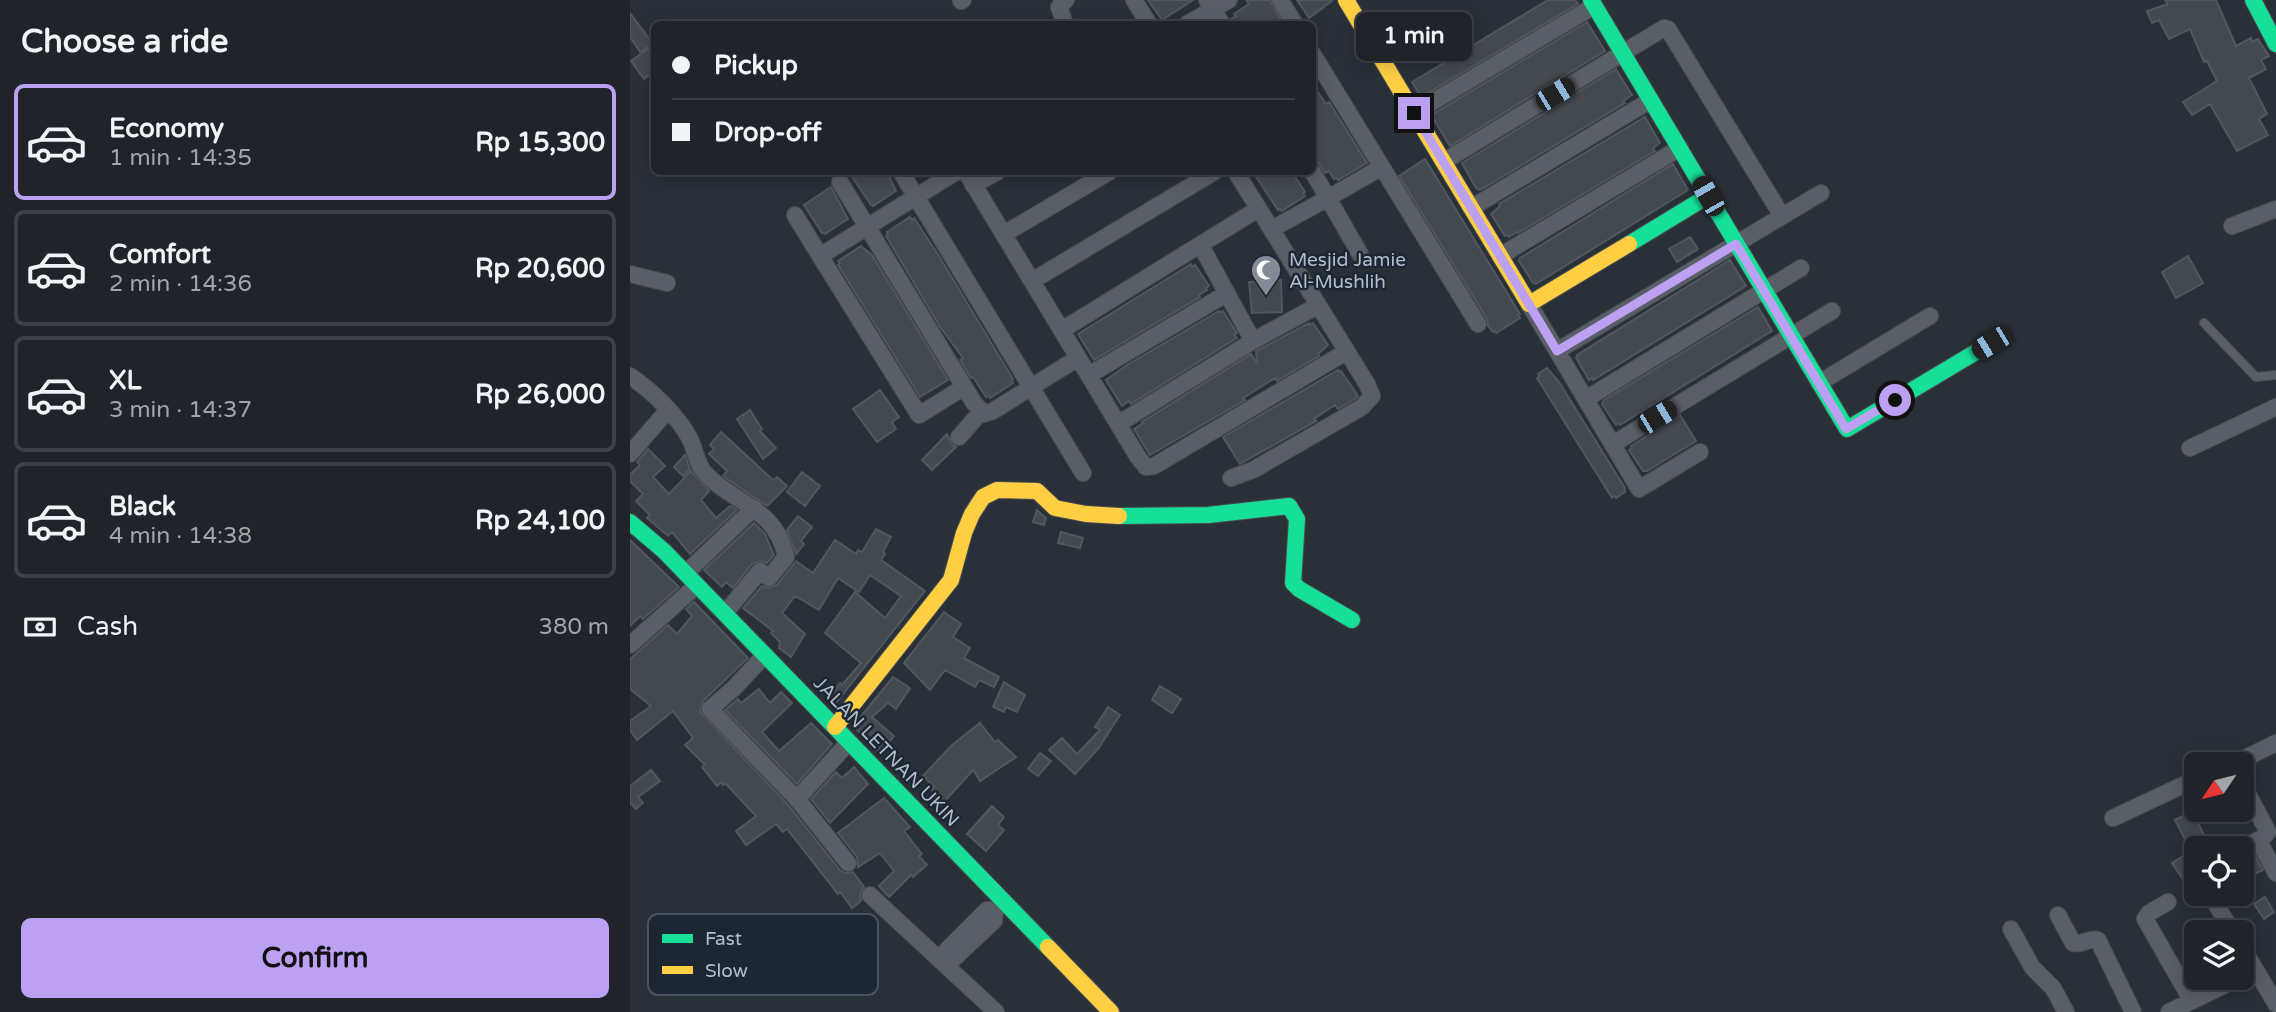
<!DOCTYPE html>
<meta charset="utf-8">
<style>
:root{--surface:#20242a;--page:#282c32;--text:#f1f3f6;--muted:#a2a4a8;--line:#3d4147;--accent:#bca0f2}
body{margin:0;font-family:"Varela Round",sans-serif;background:var(--page);color:var(--text);height:100vh;display:flex;flex-direction:column;font-size:26px;white-space:nowrap}
*{box-sizing:border-box;margin:0}
p{font-size:23px;color:var(--muted)}
.icon{flex:none;width:38px;height:38px;fill:none;stroke:currentColor;stroke-width:2;stroke-linecap:round;stroke-linejoin:round}
.map{position:relative;flex:1;overflow:hidden}
.sheet{display:flex;flex-direction:column;background:var(--surface);width:630px}
.sheet>*{flex:none}
.top-card{position:absolute;left:21px;top:21px;width:665px;height:154px;border-radius:10px;box-shadow:0 4px 18px #0003,0 0 0 2px var(--line);display:grid;align-content:center;height:154px;padding:0 21px;background:var(--surface)}
.needle{width:46px;rotate:235deg}
.fabs{position:absolute;left:1554px;top:752px;display:grid;gap:14px}
.fabs a{display:grid;place-items:center;width:70px;height:70px;border-radius:10px;background:var(--surface);box-shadow:0 4px 18px #0003,0 0 0 2px var(--line);font-size:35px}
.end{position:absolute;width:32px;height:32px;margin:-16px;border:9px solid #bca0f2;background:#111;box-shadow:0 0 0 4px #111}
.from{border-radius:50%}
.bubble{position:absolute;height:49px;border-radius:10px;background:var(--surface);box-shadow:0 4px 18px #0003,0 0 0 2px var(--line);font-size:23px;font-weight:700;line-height:49px;text-align:center}
.car{position:absolute;width:21px;height:42px;margin:-21px -10px;border-radius:9px;box-shadow:0 0 5px 2px #0007;background:linear-gradient(#222 24%,#8ab4d8 0 40%,#222 0 76%,#8ab4d8 0 86%,#222 0)}
.top-card b{display:flex;align-items:center;gap:24px;height:66px;font-size:26px}
.top-card b+b{border-top:2px solid var(--line)}
.top-card i{width:18px;height:18px;background:var(--text)}
ul{padding:0;list-style:none}
li{display:flex;align-items:center;gap:21px;height:116px;margin:0 14px 10px;padding:0 7px;border:4px solid var(--line);border-radius:10px}
li div{flex:1}
li b{display:block;font-size:26px}
li em{font-style:normal;font-weight:700}
li.selected{border-color:var(--accent)}
li>.icon{width:63px;height:63px;stroke-width:1.5}
h2{padding:0 21px;font-size:32px;line-height:84px}
.pay{display:flex;align-items:center;gap:18px;height:77px;padding:0 21px;font-size:26px}
.pay p{margin-inline-start:auto}
.cta{display:flex;gap:14px;margin-top:auto;padding:14px 21px}
.cta a{flex:1;height:80px;border-radius:10px;background:var(--accent);color:#111;font-size:28px;font-weight:700;line-height:80px;text-align:center}
main{display:flex;flex:1;min-height:0}
.map>svg:first-child{display:block}
</style>
<main>
<section class="sheet">
<h2>Choose a ride</h2>
<ul>
<li class="selected"><svg class="icon" aria-label="car" viewBox="0 0 24 24"><path d="M5 17H2v-5l4-1 3-4h7l3 4 3 1v5h-3M9 17h6M6 11h13"/><circle cx="7" cy="17" r="2"/><circle cx="17" cy="17" r="2"/></svg><div><b>Economy</b><p>1 min · 14:35</p></div><em>Rp 15,300</em></li>
<li><svg class="icon" aria-label="car" viewBox="0 0 24 24"><path d="M5 17H2v-5l4-1 3-4h7l3 4 3 1v5h-3M9 17h6M6 11h13"/><circle cx="7" cy="17" r="2"/><circle cx="17" cy="17" r="2"/></svg><div><b>Comfort</b><p>2 min · 14:36</p></div><em>Rp 20,600</em></li>
<li><svg class="icon" aria-label="car" viewBox="0 0 24 24"><path d="M5 17H2v-5l4-1 3-4h7l3 4 3 1v5h-3M9 17h6M6 11h13"/><circle cx="7" cy="17" r="2"/><circle cx="17" cy="17" r="2"/></svg><div><b>XL</b><p>3 min · 14:37</p></div><em>Rp 26,000</em></li>
<li><svg class="icon" aria-label="car" viewBox="0 0 24 24"><path d="M5 17H2v-5l4-1 3-4h7l3 4 3 1v5h-3M9 17h6M6 11h13"/><circle cx="7" cy="17" r="2"/><circle cx="17" cy="17" r="2"/></svg><div><b>Black</b><p>4 min · 14:38</p></div><em>Rp 24,100</em></li>
</ul>
<div class="pay"><svg class="icon" aria-label="cash" viewBox="0 0 24 24"><path d="M3 7h18v10H3z"/><circle cx="12" cy="12" r="2"/></svg>Cash<p>380 m</p></div>
<div class="cta"><a>Confirm</a></div>
</section>
<div class="map">
<svg width="1646" height="1012" viewBox="0 0 1646 1012">
<rect width="100%" height="100%" fill="#2a3038"/>
<!-- building -->
<path fill="#444950" stroke="#52575f" stroke-width="2" d="M 518,0 L 563,0 L 532,20 Z
M 616,0 L 640,0 L 653,24 L 632,24 L 630,21 L 624,24 L 602,24 L 601,19 L 606,16 L 604,14 L 619,4 Z
M 667,0 L 702,0 L 702,1 L 679,18 Z
M 918,0 L 945,0 L 948,4 L 791,97 L 782,82 Z
M 1535,0 L 1586,0 L 1606,46 L 1621,38 L 1622,42 L 1628,39 L 1639,56 L 1631,60 L 1636,69 L 1619,78 L 1637,114 L 1629,119 L 1638,135 L 1607,151 L 1580,104 L 1562,115 L 1553,102 L 1587,81 L 1577,61 L 1574,62 L 1560,29 L 1539,39 L 1529,20 L 1522,23 L 1517,11 L 1538,4 Z
M 0,13 L 23,44 L 10,52 L 0,37 Z
M 957,22 L 975,51 L 820,146 L 801,115 Z
M 18,49 L 24,59 L 24,71 L 14,79 L 1,61 Z
M 986,69 L 1002,95 L 993,101 L 995,103 L 857,186 L 849,190 L 846,188 L 832,163 Z
M 682,83 L 696,104 L 699,102 L 737,163 L 708,180 L 707,178 L 704,179 L 699,171 L 695,173 L 688,162 L 682,161 Z
M 1015,117 L 1030,143 L 1023,148 L 1025,151 L 888,233 L 887,232 L 879,237 L 878,235 L 875,236 L 861,214 L 870,206 L 869,204 Z
M 795,159 L 890,314 L 888,315 L 890,318 L 866,333 L 865,331 L 863,332 L 858,326 L 857,319 L 769,176 Z
M 1043,164 L 1058,190 L 906,284 L 903,283 L 889,261 L 890,258 Z
M 232,172 L 257,172 L 266,191 L 243,206 L 241,205 L 222,177 Z
M 623,172 L 662,172 L 675,192 L 673,193 L 675,196 L 652,211 L 650,209 L 648,210 Z
M 201,187 L 218,219 L 195,234 L 192,233 L 174,205 Z
M 280,217 L 282,220 L 284,218 L 309,256 L 383,379 L 382,380 L 383,383 L 360,398 L 359,396 L 356,397 L 343,377 L 341,378 L 330,360 L 333,358 L 310,327 L 256,236 L 258,234 L 257,232 Z
M 1060,237 L 1068,249 L 1047,262 L 1039,249 Z
M 231,246 L 242,255 L 318,380 L 290,397 L 208,265 L 210,263 L 208,261 Z
M 1558,256 L 1573,283 L 1546,298 L 1532,272 Z
M 1100,260 L 1116,286 L 963,380 L 962,378 L 959,380 L 946,358 L 948,356 L 947,355 Z
M 561,264 L 562,267 L 565,265 L 579,286 L 576,288 L 577,290 L 569,295 L 570,297 L 464,360 L 448,334 Z
M 651,280 L 652,312 L 622,313 L 619,282 Z
M 1128,307 L 1142,331 L 990,425 L 988,423 L 986,425 L 972,404 L 974,400 Z
M 589,311 L 590,312 L 593,311 L 607,333 L 604,334 L 607,338 L 501,404 L 499,401 L 492,406 L 476,380 L 497,365 Z
M 679,323 L 680,325 L 683,323 L 698,345 L 688,354 L 689,356 L 647,381 L 645,378 L 613,398 L 615,400 L 520,455 L 504,429 L 513,423 L 512,422 L 621,354 L 627,364 L 626,351 Z
M 917,368 L 929,382 L 995,488 L 995,492 L 986,498 L 984,496 L 982,498 L 907,378 L 910,376 L 908,374 Z
M 708,370 L 709,372 L 711,371 L 728,396 L 725,399 L 708,409 L 705,405 L 684,419 L 686,421 L 610,464 L 593,437 Z
M 250,390 L 269,417 L 262,422 L 266,429 L 247,442 L 223,409 Z
M 120,410 L 132,429 L 130,431 L 146,448 L 133,459 L 107,419 Z
M 1050,415 L 1066,441 L 1017,471 L 1013,471 L 999,450 L 1002,448 L 1001,446 Z
M 91,432 L 143,480 L 147,477 L 157,486 L 137,506 L 93,476 L 97,471 L 79,454 L 84,449 L 80,445 Z
M 317,434 L 322,444 L 326,447 L 302,470 L 292,460 Z
M 18,449 L 35,466 L 23,477 L 39,494 L 61,471 L 79,491 L 71,500 L 86,518 L 100,506 L 107,510 L 60,554 L 42,532 L 38,536 L 17,518 L 20,515 L 6,501 L 13,494 L 0,481 L 0,475 L 10,465 L 7,462 Z
M 55,455 L 60,469 L 53,476 L 44,467 Z
M 172,472 L 190,486 L 175,506 L 157,492 Z
M 407,510 L 416,518 L 414,525 L 403,522 Z
M 168,516 L 182,527 L 171,541 L 174,544 L 166,554 L 157,530 Z
M 124,523 L 135,534 L 144,555 L 137,563 L 131,561 L 122,564 L 103,588 L 96,582 L 92,587 L 74,570 Z
M 246,529 L 261,537 L 253,552 L 255,554 L 251,560 L 295,591 L 205,704 L 198,698 L 210,683 L 212,685 L 231,663 L 195,633 L 225,592 L 255,618 L 271,596 L 240,575 L 229,592 L 208,578 L 189,610 L 165,596 L 152,613 L 175,634 L 161,657 L 149,648 L 150,642 L 141,633 L 143,631 L 113,608 L 132,586 L 138,588 L 147,585 L 166,561 L 183,573 L 205,540 L 226,554 L 228,550 L 232,552 Z
M 431,532 L 453,538 L 450,548 L 428,543 Z
M 0,540 L 49,587 L 13,619 L 10,616 L 0,626 Z
M 64,602 L 118,658 L 73,701 L 70,712 L 159,806 L 210,870 L 215,873 L 223,872 L 234,887 L 230,893 L 231,901 L 222,908 L 210,892 L 208,894 L 157,829 L 153,832 L 146,824 L 116,845 L 106,831 L 126,816 L 95,783 L 93,785 L 91,782 L 87,786 L 72,767 L 75,765 L 55,745 L 63,738 L 43,711 L 7,740 L 0,730 L 0,721 L 21,706 L 0,689 L 0,659 L 38,625 L 47,634 L 62,616 L 56,609 Z
M 314,612 L 331,624 L 323,637 L 340,648 L 334,658 L 369,677 L 364,687 L 349,680 L 345,687 L 315,670 L 300,690 L 274,663 Z
M 263,677 L 280,688 L 266,709 L 258,703 L 242,717 L 264,736 L 250,753 L 223,726 Z
M 374,682 L 395,695 L 387,712 L 376,707 L 374,712 L 363,707 Z
M 530,686 L 551,699 L 542,713 L 522,700 Z
M 129,689 L 140,703 L 151,692 L 162,703 L 132,732 L 149,751 L 181,723 L 202,744 L 167,784 L 95,710 L 108,699 L 111,703 Z
M 478,707 L 490,715 L 468,749 L 445,774 L 419,750 L 432,738 L 447,754 L 470,730 L 465,727 Z
M 350,723 L 365,742 L 368,740 L 386,757 L 350,781 L 343,770 L 314,802 L 302,790 L 304,787 L 293,776 L 322,745 Z
M 410,753 L 421,761 L 408,776 L 398,769 Z
M 224,767 L 238,784 L 200,823 L 181,799 L 206,772 L 212,778 Z
M 21,770 L 30,781 L 8,797 L 13,803 L 6,809 L 0,803 L 0,786 Z
M 254,798 L 280,827 L 274,831 L 292,854 L 289,856 L 297,865 L 283,877 L 281,875 L 259,897 L 249,886 L 264,871 L 250,853 L 228,867 L 227,857 L 208,833 Z
M 362,806 L 374,817 L 368,825 L 374,830 L 356,851 L 337,834 Z
M 1562,811 L 1581,849 L 1566,849 L 1566,873 L 1554,881 L 1542,863 L 1564,849 L 1560,849 L 1545,820 Z
M 1625,856 L 1633,870 L 1612,880 L 1612,862 Z
M 1635,897 L 1644,912 L 1634,919 L 1624,904 Z"/>
<g fill="none" stroke-linecap="round" stroke-linejoin="round">
<!-- lane casing -->
<g stroke="#484c53" stroke-width="10">
<path id="lane" d="M 1574,323 L 1626,377 L 1646,375"/>
</g>
<!-- street casing -->
<g stroke="#484c53" stroke-width="18">
<path id="street" d="M 504,0 L 519,24
M 577,0 L 592,24
M 650,0 L 665,24
M 331,1 L 333,0
M 435,24 L 429,7 L 436,0
M 557,24 L 599,0
M 682,53 L 848,324
M 784,113 L 964,6
M 813,162 L 1034,28 L 1038,29 L 1152,216
M 271,172 L 453,473
M 326,172 L 190,256 L 289,415 L 334,387
M 336,172 L 508,457 L 516,467 L 524,466 L 716,352
M 210,182 L 344,403 L 354,414 L 363,411 L 448,358
M 343,185 L 367,172
M 841,208 L 1021,100
M 165,215 L 190,256
M 1602,226 L 1646,209
M 642,229 L 698,198 L 682,171
M 374,234 L 479,172
M 571,246 L 623,341
M 730,254 L 698,198 L 752,167
M 870,256 L 1050,148
M 0,274 L 37,283
M 402,281 L 584,172
M 899,304 L 927,351 L 1191,193
M 432,330 L 628,209
M 927,351 L 1009,489 L 1070,452
M 459,375 L 596,294
M 0,376 C 21,390 48,416 60,439 C 65,449 67,465 75,473 C 102,503 147,508 156,557 L 139,578 L 130,571 L 95,613
M 1189,383 L 1300,316
M 956,399 L 1171,268
M 488,424 L 623,341 L 687,306
M 329,437 L 350,413 L 354,414
M 983,444 L 1202,311
M 1560,448 L 1646,407
M 0,454 L 37,411
M 601,478 L 623,470 L 732,407 L 742,396 L 737,384 L 606,172
M 56,573 L 124,508
M 0,645 L 67,585
M 135,655 L 104,688 L 80,709 L 167,799 L 218,863
M 1601,765 L 1646,743
M 167,799 L 219,742
M 1483,818 L 1566,779
M 1628,840 L 1646,873
M 1609,849 L 1631,839 L 1638,832 L 1612,783
M 1580,894 L 1603,933
M 240,895 L 366,1012
M 1538,902 L 1519,913 L 1515,919 L 1562,1001
M 1428,915 L 1443,943 C 1451,946 1459,937 1468,940 L 1503,1012
M 1381,929 L 1402,967 L 1423,988 L 1436,1012
M 1612,947 L 1646,1004
M 309,958 L 357,910 L 365,910 L 374,902
M 317,965 L 364,921 L 365,910
M 1539,1012 L 1609,978"/>
</g>
<!-- fast casing -->
<g stroke="#484c53" stroke-width="18">
<path id="fast" d="M 961,0 L 1078,196 L 999,244
M 1623,0 L 1646,44
M 1078,196 L 1217,429 L 1361,343
M 489,516 L 578,515 L 659,506 L 667,519 L 663,583 L 669,589 L 722,620
M 0,522 L 34,551 L 418,947"/>
</g>
<!-- slow casing -->
<g stroke="#484c53" stroke-width="18">
<path id="slow" d="M 716,0 L 899,304 L 999,244
M 205,727 L 321,580 L 334,533 L 342,514 L 353,497 L 367,490 L 407,491 L 425,508 L 456,514 L 489,516
M 418,947 L 481,1012"/>
</g>
<!-- lane -->
<use href="#lane" stroke="#5a5e66" stroke-width="8"/>
<!-- street -->
<use href="#street" stroke="#5a5e66" stroke-width="16"/>
<!-- fast -->
<use href="#fast" stroke="#16e098" stroke-width="16"/>
<!-- slow -->
<use href="#slow" stroke="#ffcf43" stroke-width="16"/>
</g>
<g fill="none" stroke-linecap="round" stroke-linejoin="round">
<!-- route -->
<path stroke="#bca0f2" stroke-width="9" d="M 784,113 L 927,351 L 1106,244 L 1216,429 L 1265,400"/>
</g>
<!-- icons -->
<defs>
<g id="mosque-pin" transform="scale(1.575)"><path d="M0 17L-7.5 6A9.5 9.5 0 1 1 7.5 6Z" fill="#848b96" stroke="#1d2633"/><path d="M3.5-4.9A6 6 0 1 0 3.5 4.9A5 5 0 1 1 3.5-4.9Z" fill="#fff"/></g>
</defs>
<g fill-rule="evenodd">
<use href="#mosque-pin" x="636" y="270"/>
</g>
<g text-anchor="middle" stroke-width="5" stroke-linejoin="round" paint-order="stroke">
<!-- poi labels -->
<g font-size="19" fill="#b4bcc9" stroke="#1d2633" text-anchor="start">
<text x="659" y="266">Mesjid Jamie<tspan x="659" dy="22">Al-Mushlih</tspan></text>
</g>
<!-- street labels -->
<g font-size="19" fill="#b4bcc9" stroke="#1d2633">
<text transform="translate(257 751) rotate(46)" y="7">JALAN LETNAN UKIN</text>
</g>
</g>
<!-- legend -->
<rect x="18" y="914" width="230" height="81" rx="10" fill="#1d2633" stroke="#4a5360" stroke-width="2"/>
<rect x="32" y="934" width="31" height="9" fill="#16e098"/>
<rect x="32" y="966" width="31" height="8" fill="#ffcf43"/>
<g font-size="19" fill="#b4bcc9">
<text x="75" y="945">Fast</text>
<text x="75" y="977">Slow</text>
</g>
</svg>
<div class="fabs">
<a><svg class="needle" viewBox="-14 -14 28 28"><path d="M0-13l5 13h-10z" fill="#e53935"/><path d="M0 13l5-13h-10z" fill="#a2a4a8"/></svg></a>
<a><svg class="icon" aria-label="locate" viewBox="0 0 24 24"><circle cx="12" cy="12" r="6"/><path d="M12 2v4M12 18v4M2 12h4M18 12h4"/></svg></a>
<a><svg class="icon" aria-label="layers" viewBox="0 0 24 24"><path d="M12 4l9 5-9 5-9-5zM3 14l9 5 9-5"/></svg></a>
</div>
<i class="end from" style="left:1265px;top:400px"></i>
<i class="end" style="left:784px;top:113px"></i>
<div class="bubble" style="left:726px;top:12px;width:116px">1 min</div>
<i class="car" style="left:925px;top:94px;rotate:59deg"></i>
<i class="car" style="left:1078px;top:196px;rotate:330deg"></i>
<i class="car" style="left:1361px;top:343px;rotate:239deg"></i>
<i class="car" style="left:1027px;top:417px;rotate:59deg"></i>
<div class="top-card">
<b><i class="from"></i>Pickup</b>
<b><i></i>Drop-off</b>
</div>
</div>
</main>
